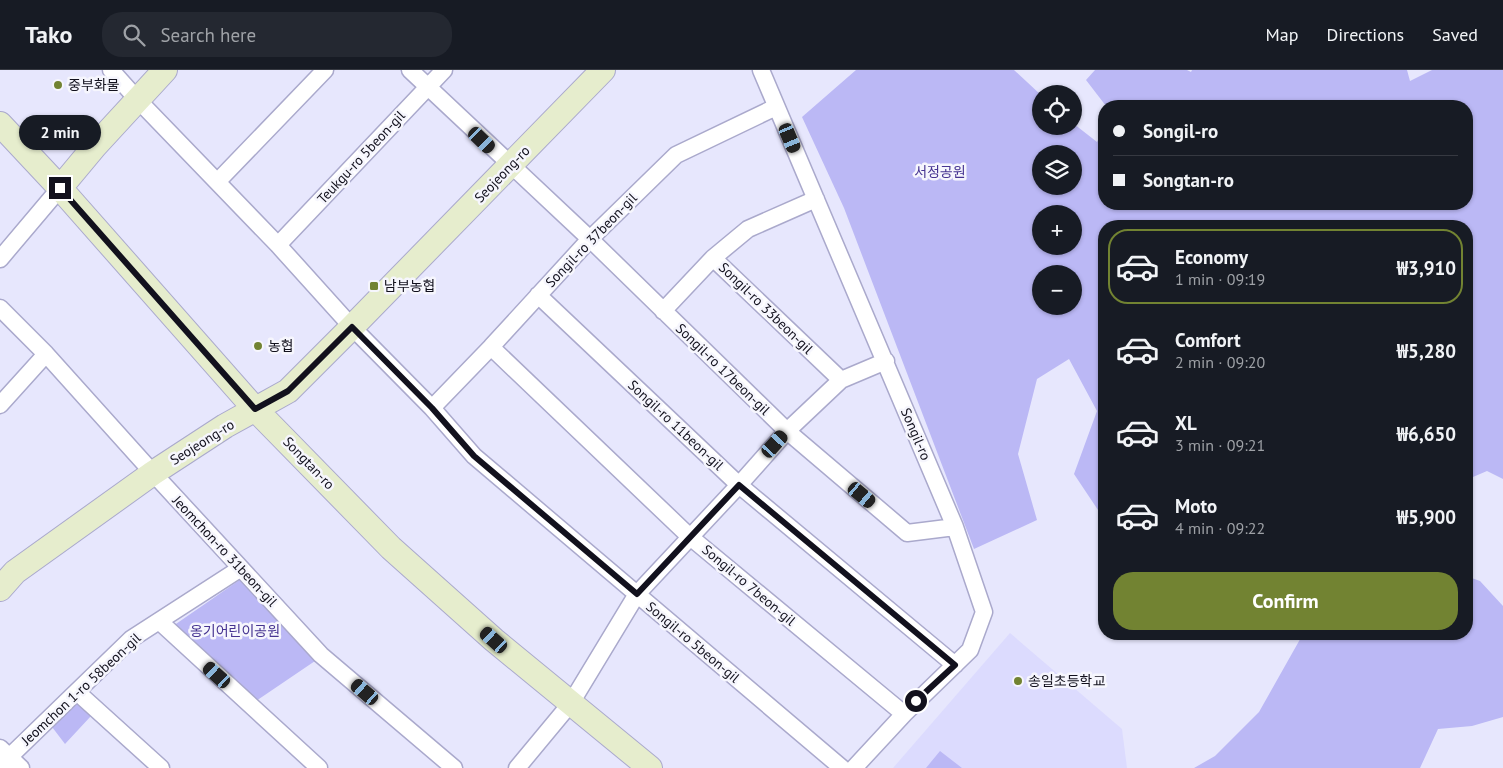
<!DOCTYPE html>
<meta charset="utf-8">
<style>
:root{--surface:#171b24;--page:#242831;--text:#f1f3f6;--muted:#9ea1a6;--line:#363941;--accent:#728332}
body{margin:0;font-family:"PT Sans","Noto Sans KR",sans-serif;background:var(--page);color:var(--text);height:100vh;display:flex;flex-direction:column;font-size:19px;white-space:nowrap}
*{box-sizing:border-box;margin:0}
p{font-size:16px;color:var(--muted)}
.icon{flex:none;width:28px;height:28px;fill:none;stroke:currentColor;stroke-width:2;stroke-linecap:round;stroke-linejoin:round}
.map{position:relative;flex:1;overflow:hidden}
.panel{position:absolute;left:1098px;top:150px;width:375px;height:420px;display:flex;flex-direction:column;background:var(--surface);border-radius:20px;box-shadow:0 1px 4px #0004}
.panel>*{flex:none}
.guide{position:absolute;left:1098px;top:30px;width:375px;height:110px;border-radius:20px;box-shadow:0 1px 4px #0004;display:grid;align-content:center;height:110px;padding:0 15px;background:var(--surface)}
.tools{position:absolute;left:1032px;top:15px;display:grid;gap:10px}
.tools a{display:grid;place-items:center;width:50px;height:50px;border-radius:50%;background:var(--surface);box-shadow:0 1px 4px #0004;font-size:25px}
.end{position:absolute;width:22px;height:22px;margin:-11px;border:6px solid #12111d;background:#fff;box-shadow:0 0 0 2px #fff}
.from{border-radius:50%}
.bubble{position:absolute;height:35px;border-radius:18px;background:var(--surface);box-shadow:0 1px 4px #0004;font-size:16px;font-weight:800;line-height:35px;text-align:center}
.car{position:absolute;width:15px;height:30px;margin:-15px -8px;border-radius:6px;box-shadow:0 0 4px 1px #0007;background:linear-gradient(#222 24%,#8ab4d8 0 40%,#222 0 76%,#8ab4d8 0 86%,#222 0)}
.guide b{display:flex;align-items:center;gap:18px;height:48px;font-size:19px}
.guide b+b{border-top:1px solid var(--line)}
.guide i{width:12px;height:12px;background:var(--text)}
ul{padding:9px 0 0;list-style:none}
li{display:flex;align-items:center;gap:15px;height:75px;margin:0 10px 8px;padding:0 5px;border:2px solid transparent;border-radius:20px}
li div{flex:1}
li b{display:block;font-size:19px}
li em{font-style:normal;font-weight:800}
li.current{border-color:var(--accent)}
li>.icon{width:45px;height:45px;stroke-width:1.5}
.button{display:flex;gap:10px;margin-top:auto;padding:10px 15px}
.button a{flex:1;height:58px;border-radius:20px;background:var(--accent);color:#fff;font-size:20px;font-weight:800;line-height:58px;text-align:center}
header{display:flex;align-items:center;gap:30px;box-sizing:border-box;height:70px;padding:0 25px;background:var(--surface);border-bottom:1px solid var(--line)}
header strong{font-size:24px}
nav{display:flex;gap:28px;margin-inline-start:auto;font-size:18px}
.search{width:350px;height:45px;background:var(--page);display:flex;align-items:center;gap:12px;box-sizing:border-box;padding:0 18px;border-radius:20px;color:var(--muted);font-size:19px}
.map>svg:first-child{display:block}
</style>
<header>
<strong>Tako</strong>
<div class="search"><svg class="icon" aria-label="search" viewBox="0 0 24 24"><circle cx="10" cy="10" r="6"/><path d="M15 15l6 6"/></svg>Search here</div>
<nav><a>Map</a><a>Directions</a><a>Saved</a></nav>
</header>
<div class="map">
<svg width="1503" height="698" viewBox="0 0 1503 698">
<rect width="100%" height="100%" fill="#e7e7fd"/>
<!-- built -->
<path fill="#dcdbfe" d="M 1010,563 L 1122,659 L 1127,698 L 893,698 Z"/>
<!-- green -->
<path fill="#bbb8f5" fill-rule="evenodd" d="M 856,0 L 1014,0 L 1041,25 L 1041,56 L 1074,56 L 1074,54 L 1097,72 L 1104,58 L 1104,134 L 1466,134 L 1466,36 L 1106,36 L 1086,10 L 1095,0 L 1187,0 L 1191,2 L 1192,0 L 1407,0 L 1410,11 L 1432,0 L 1503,0 L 1503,409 L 1487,401 L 1466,410 L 1466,156 L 1104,156 L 1104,449 L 1074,404 L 1097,341 L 1069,289 L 1037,309 L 1018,384 L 1037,450 L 974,479 L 844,138 L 802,47 ZM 1041,84 L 1074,84 L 1074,116 L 1041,116 ZM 1041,144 L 1074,144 L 1074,176 L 1041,176 ZM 1041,204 L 1074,204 L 1074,236 L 1041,236 Z
M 1466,506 L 1480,511 L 1503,536 L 1503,647 L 1472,656 L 1438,659 L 1420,698 L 1194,698 L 1215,686 L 1259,642 L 1303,564 L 1466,564 Z
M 241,509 L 315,591 L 256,631 L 173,556 Z
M 77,629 L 91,646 L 65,674 L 49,653 Z
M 940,681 L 962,698 L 926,698 Z"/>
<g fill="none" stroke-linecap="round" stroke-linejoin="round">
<!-- street casing -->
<g stroke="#aaa9cc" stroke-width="19">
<path id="street" d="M 111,0 L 137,29 L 278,175 L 352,257 L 432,338 L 474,386 L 842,698
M 410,0 L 590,169 L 787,361 L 907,463 L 955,457
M 761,0 L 955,457 L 984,542 L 970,580 L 904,644 L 854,698
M 218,111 L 325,0
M 278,175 L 444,0
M 713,188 L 841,310
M 0,189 L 60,118
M 538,225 L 739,415 L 955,595
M 0,238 L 46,284 L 153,403 L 321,585 L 454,698
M 663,241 L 713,188 L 748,159 L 816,129
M 491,277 L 689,466 L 904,644
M 0,335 L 46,284
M 432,338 L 491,277 L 590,169 L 676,85 L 776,37
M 159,551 L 319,698
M 77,622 L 161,698
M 0,678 L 21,698
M 0,696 L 131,569 L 241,498
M 517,698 L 571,633 L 637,524 L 739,415 L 787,361 L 841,310 L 886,291"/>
</g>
<!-- secondary casing -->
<g stroke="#aaa9cc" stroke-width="26">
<path id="secondary" d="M 0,54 L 60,118 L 255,339 L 391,478 L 494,570 L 650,698
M 60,118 L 95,76 L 165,0
M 0,519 L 15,502 L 153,403 L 225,356 L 288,321 L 352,257 L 603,0"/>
</g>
<!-- street -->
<use href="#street" stroke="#fff" stroke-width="16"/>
<!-- secondary -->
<use href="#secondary" stroke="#e6edcd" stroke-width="24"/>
</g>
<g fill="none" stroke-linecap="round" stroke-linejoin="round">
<!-- route -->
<path stroke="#12111d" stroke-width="6" d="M 60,118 L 255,339 L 288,321 L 352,257 L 432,338 L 474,386 L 637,524 L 739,415 L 955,595 L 916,631"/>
</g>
<!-- markers -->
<g fill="#728332" stroke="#f6f6fd" stroke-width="2">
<circle cx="58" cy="15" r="5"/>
<rect x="369" y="211" width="10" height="10" rx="2.5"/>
<circle cx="258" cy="276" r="5"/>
<circle cx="1018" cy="611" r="5"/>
</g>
<g text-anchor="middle" stroke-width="5" stroke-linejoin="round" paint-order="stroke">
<!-- poi labels -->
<g font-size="14" fill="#12111d" stroke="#f6f6fd" text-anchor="start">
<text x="68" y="20">중부화물</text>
<text x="384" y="221">남부농협</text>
<text x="268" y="281">농협</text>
<text x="1028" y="616">송일초등학교</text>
</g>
<!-- street labels -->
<g font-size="14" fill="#12111d" stroke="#f6f6fd">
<text transform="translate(361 87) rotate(-47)" y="5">Teukgu-ro 5beon-gil</text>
<text transform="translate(502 104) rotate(-46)" y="5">Seojeong-ro</text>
<text transform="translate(591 170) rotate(-46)" y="5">Songil-ro 37beon-gil</text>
<text transform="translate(766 238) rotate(44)" y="5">Songil-ro 33beon-gil</text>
<text transform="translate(723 299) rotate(44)" y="5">Songil-ro 17beon-gil</text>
<text transform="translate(676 355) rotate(43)" y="5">Songil-ro 11beon-gil</text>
<text transform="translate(916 364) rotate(67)" y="5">Songil-ro</text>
<text transform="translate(202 372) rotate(-32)" y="5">Seojeong-ro</text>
<text transform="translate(309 393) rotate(46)" y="5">Songtan-ro</text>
<text transform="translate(225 481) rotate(47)" y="5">Jeomchon-ro 31beon-gil</text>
<text transform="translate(749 515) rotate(40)" y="5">Songil-ro 7beon-gil</text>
<text transform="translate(693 572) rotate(40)" y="5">Songil-ro 5beon-gil</text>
<text transform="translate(81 619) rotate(-43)" y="5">Jeomchon 1-ro 58beon-gil</text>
</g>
<!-- park labels -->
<g font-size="14" fill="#463491" stroke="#f6f6fd">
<text x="940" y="107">서정공원</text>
<text x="235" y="566">옹기어린이공원</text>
</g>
</g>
</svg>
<div class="tools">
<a><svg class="icon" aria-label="locate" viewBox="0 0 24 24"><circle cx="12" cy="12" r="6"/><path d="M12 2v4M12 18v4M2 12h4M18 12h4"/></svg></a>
<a><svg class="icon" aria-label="layers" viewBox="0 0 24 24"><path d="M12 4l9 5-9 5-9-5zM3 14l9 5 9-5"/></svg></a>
<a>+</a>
<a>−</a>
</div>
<i class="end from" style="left:916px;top:631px"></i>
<i class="end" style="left:60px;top:118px"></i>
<div class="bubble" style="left:19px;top:45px;width:82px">2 min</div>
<i class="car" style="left:790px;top:68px;rotate:157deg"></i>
<i class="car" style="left:482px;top:70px;rotate:134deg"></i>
<i class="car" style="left:775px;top:374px;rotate:42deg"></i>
<i class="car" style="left:862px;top:425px;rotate:130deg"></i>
<i class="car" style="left:494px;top:570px;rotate:312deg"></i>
<i class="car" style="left:217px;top:605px;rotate:312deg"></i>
<i class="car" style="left:365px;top:622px;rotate:311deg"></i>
<div class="guide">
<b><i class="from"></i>Songil-ro</b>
<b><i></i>Songtan-ro</b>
</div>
<section class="panel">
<ul>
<li class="current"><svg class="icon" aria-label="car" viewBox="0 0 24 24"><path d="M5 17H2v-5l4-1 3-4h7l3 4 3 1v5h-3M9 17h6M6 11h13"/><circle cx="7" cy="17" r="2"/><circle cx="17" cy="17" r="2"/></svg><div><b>Economy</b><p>1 min · 09:19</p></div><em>₩3,910</em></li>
<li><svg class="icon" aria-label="car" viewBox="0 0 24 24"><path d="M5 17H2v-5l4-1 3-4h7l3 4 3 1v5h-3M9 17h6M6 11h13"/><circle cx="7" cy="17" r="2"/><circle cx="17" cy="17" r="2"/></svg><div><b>Comfort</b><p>2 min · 09:20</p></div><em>₩5,280</em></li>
<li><svg class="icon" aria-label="car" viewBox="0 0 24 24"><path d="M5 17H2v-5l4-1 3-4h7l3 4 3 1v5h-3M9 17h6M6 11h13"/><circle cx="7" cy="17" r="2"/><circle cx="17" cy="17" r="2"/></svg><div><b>XL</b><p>3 min · 09:21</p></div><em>₩6,650</em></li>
<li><svg class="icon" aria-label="car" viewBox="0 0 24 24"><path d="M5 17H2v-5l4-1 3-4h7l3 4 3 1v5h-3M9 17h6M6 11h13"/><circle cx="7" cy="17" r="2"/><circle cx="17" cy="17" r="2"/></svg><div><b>Moto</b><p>4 min · 09:22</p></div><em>₩5,900</em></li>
</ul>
<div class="button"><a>Confirm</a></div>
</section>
</div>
